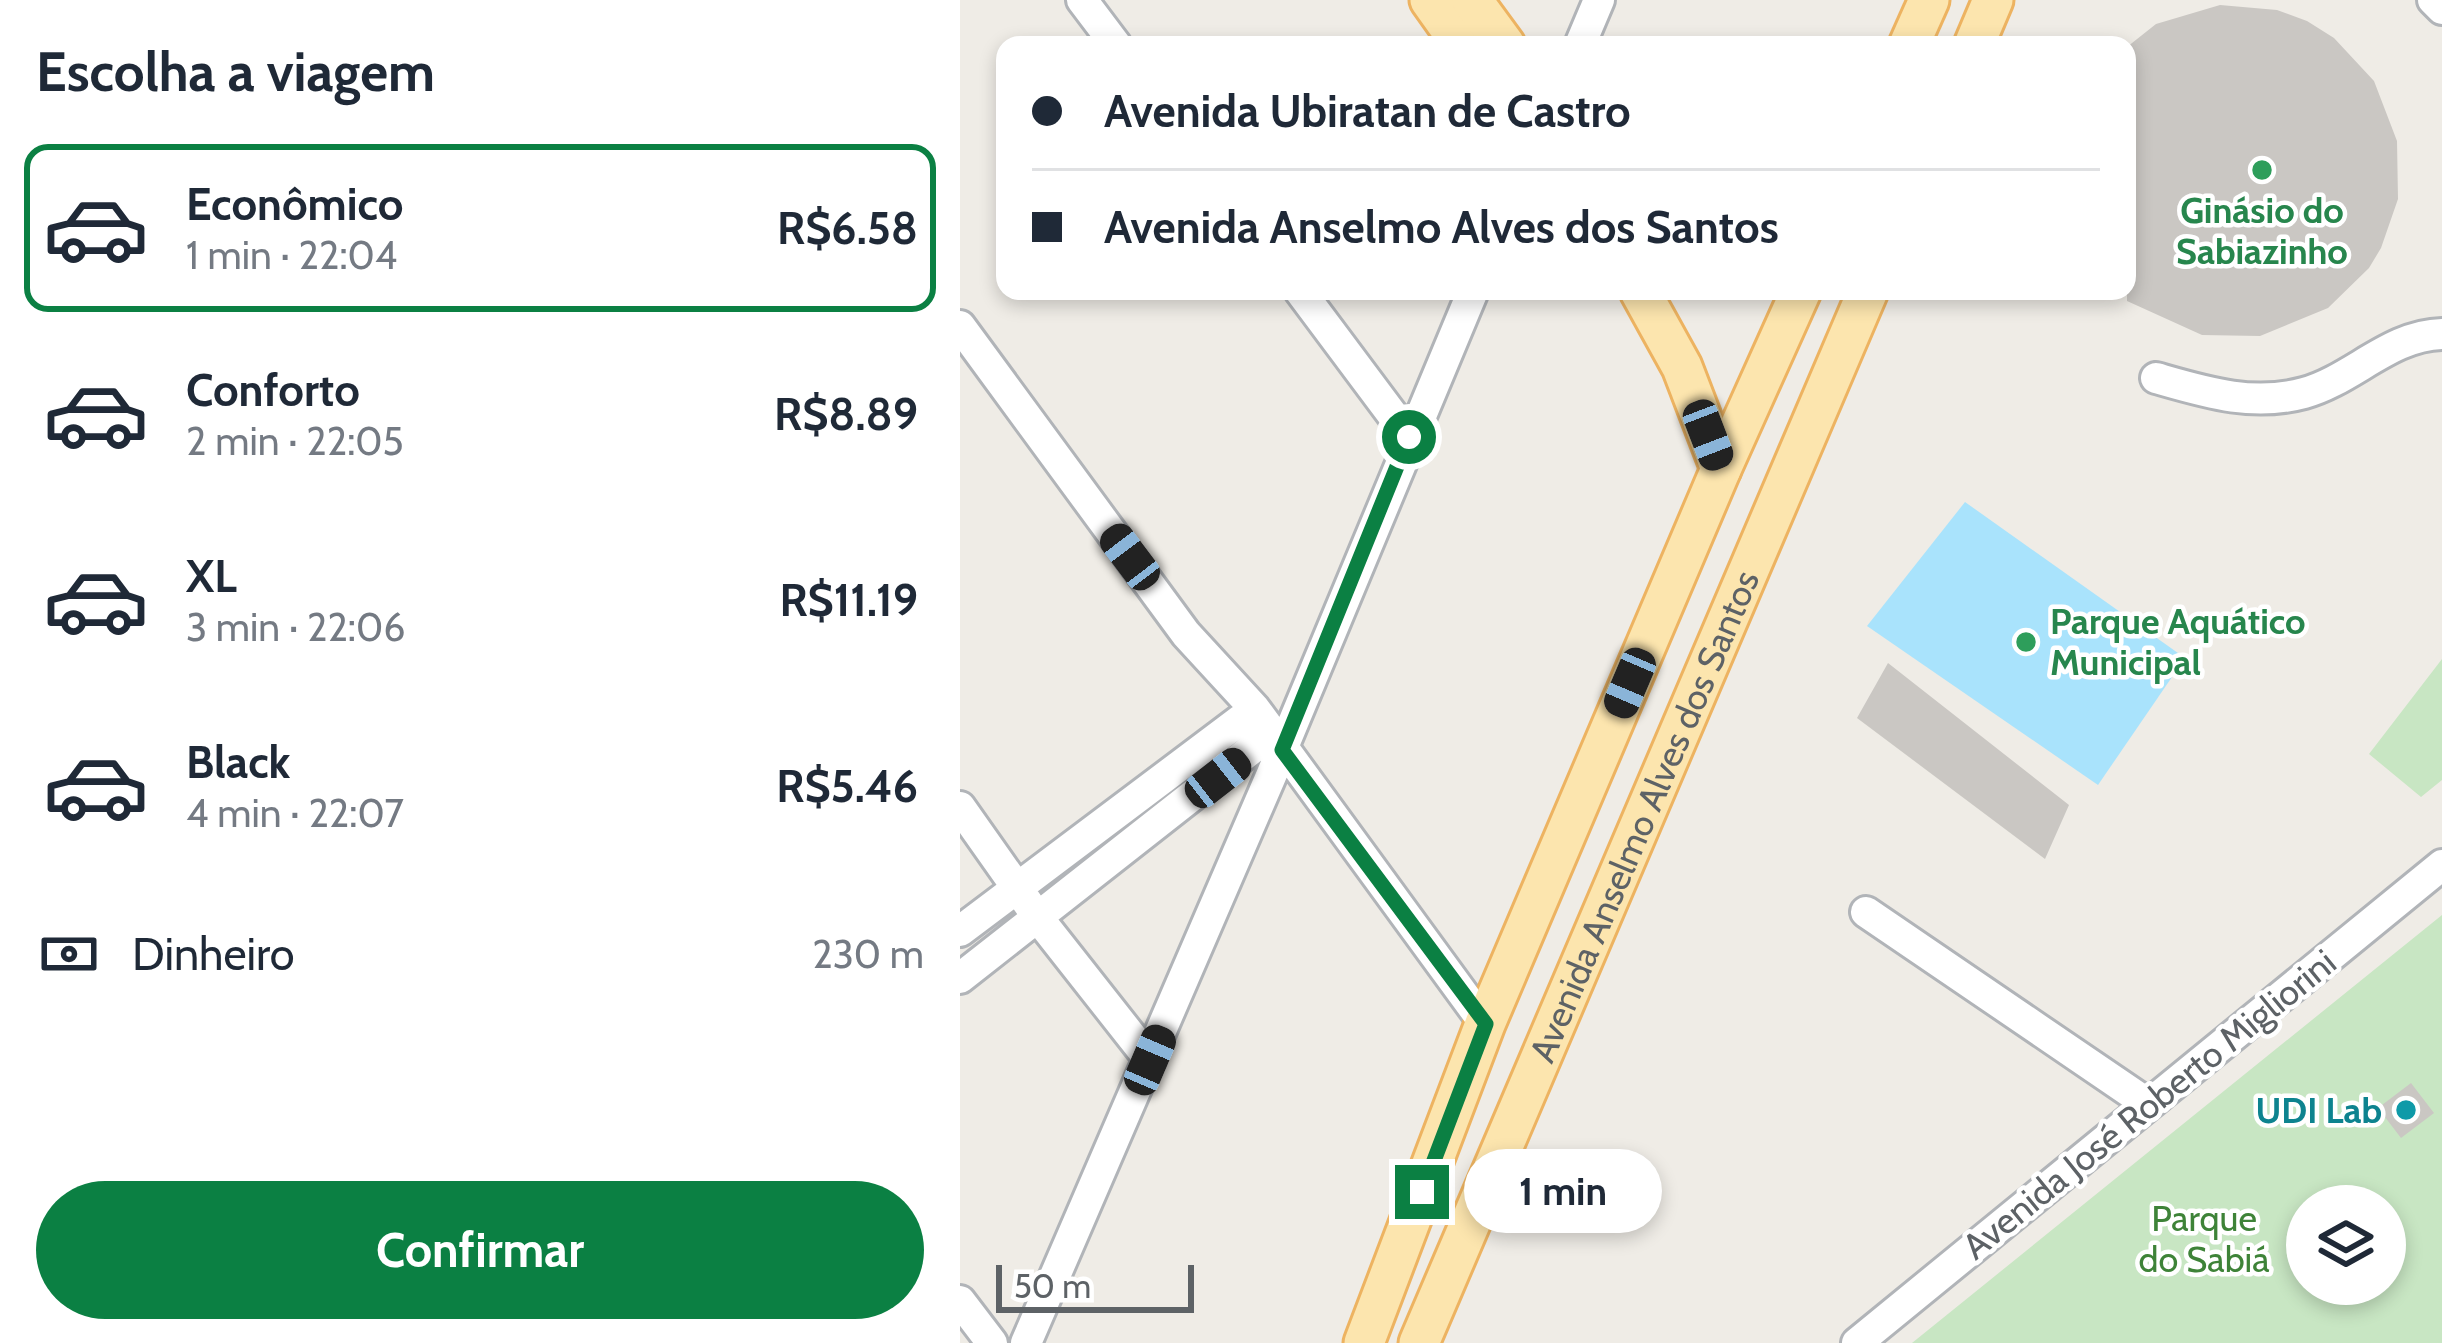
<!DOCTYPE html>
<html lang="pt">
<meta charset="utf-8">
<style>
:root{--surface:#fff;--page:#f2f2f3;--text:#1f2937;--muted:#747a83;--line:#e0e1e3;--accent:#0b8043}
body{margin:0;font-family:Cabin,sans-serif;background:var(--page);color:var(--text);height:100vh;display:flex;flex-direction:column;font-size:45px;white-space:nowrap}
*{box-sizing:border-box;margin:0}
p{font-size:39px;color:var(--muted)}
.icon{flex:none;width:66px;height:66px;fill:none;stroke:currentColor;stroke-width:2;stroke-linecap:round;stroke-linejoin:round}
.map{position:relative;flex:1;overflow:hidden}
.drawer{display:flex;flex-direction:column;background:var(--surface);width:960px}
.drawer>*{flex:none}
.top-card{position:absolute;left:36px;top:36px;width:1140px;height:264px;border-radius:24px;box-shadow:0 6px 18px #0003;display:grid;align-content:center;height:264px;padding:0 36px;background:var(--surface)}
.fabs{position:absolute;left:1326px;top:1185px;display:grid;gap:24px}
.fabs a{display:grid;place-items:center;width:120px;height:120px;border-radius:50%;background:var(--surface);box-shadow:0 6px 18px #0003;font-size:60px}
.scale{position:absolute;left:36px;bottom:30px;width:198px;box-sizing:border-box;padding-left:12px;border:6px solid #5d6266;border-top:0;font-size:33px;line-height:42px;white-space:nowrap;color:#5d6266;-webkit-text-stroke:9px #fff;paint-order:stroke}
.end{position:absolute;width:54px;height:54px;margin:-27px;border:15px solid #0b8043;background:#fff;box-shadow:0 0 0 6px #fff}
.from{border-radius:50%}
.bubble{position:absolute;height:84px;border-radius:42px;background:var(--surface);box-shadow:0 6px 18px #0003;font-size:39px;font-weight:800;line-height:84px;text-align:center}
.car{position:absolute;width:36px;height:72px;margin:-36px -18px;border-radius:15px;box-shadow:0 0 9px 3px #0007;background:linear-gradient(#222 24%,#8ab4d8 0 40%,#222 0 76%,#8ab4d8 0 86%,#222 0)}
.top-card b{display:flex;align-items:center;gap:42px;height:114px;font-size:45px}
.top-card b+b{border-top:3px solid var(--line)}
.top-card i{width:30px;height:30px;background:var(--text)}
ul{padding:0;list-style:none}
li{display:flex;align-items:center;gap:36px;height:168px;margin:0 24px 18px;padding:0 12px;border:6px solid transparent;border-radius:24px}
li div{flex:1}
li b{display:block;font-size:45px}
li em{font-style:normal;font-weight:800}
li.on{border-color:var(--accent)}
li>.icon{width:108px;height:108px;stroke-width:1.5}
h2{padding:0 36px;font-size:54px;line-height:144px}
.pay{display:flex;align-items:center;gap:30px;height:132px;padding:0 36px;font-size:45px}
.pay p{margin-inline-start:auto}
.primary-button{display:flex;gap:24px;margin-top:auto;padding:24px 36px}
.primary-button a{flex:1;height:138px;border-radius:72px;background:var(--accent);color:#fff;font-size:48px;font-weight:800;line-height:138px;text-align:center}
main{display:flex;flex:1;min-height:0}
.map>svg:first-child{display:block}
</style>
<main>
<section class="drawer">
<h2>Escolha a viagem</h2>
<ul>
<li class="on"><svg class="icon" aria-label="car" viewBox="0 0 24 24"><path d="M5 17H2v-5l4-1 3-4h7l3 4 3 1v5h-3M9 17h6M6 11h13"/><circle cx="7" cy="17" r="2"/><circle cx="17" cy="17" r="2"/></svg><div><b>Econômico</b><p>1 min · 22:04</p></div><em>R$6.58</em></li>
<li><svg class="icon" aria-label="car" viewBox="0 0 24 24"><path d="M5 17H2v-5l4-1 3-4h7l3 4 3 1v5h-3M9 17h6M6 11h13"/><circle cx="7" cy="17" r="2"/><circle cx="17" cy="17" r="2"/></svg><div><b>Conforto</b><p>2 min · 22:05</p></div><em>R$8.89</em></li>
<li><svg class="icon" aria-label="car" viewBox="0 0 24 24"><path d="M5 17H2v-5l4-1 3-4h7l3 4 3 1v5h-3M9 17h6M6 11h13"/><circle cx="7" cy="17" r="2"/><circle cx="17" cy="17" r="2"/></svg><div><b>XL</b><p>3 min · 22:06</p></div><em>R$11.19</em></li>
<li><svg class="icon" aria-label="car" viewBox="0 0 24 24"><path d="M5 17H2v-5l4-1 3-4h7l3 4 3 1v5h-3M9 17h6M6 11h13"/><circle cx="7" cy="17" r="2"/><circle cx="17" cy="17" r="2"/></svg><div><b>Black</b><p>4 min · 22:07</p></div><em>R$5.46</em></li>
</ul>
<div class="pay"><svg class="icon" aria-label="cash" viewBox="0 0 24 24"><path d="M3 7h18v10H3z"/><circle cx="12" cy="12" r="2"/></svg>Dinheiro<p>230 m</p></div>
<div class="primary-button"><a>Confirmar</a></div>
</section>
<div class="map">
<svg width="1482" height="1343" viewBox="0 0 1482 1343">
<rect width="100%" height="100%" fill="#efece6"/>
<!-- green -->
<path fill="#c8e6c3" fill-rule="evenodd" d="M 1482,659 L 1482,780 L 1461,797 L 1409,754 Z
M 1482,915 L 1482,1343 L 952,1343 ZM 1347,1206 L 1425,1206 L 1425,1284 L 1347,1284 Z"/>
<!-- water -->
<path fill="#a9e3fc" d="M 1005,502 L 1225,658 L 1138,785 L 907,626 Z"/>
<!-- building -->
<path fill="#cac7c3" d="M 1260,5 L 1317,10 L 1347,21 L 1374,38 L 1414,81 L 1437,141 L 1438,199 L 1421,248 L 1409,268 L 1368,308 L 1300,336 L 1242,335 L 1167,301 L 1167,47 L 1196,24 Z
M 928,663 L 1109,805 L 1085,859 L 897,718 Z
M 1451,1083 L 1474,1113 L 1441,1138 L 1418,1108 Z"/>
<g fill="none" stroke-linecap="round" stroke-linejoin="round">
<!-- minor casing -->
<g stroke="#b1b4b8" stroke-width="36">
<path id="minor" d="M 122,0 L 156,45
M 1473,0 L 1482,9
M 620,45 L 639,0
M 340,291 L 449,437
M 0,326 L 226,634 L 295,709 L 525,1024
M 1196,378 C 1245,392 1292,407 1344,393 C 1392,380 1430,335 1482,334
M 0,807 L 79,919 L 190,1060
M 906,912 L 1188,1104
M 0,931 L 295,709
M 0,978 L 312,733
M 0,1301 L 32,1343
M 66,1343 L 311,776 L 513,291
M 897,1343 L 1482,865"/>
</g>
<!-- major casing -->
<g stroke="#edb361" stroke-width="45">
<g id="major">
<path d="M 470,0 L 502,45"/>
<path d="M 512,0 L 545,45"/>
<path d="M 949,45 L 969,0"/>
<path d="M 1014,45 L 1033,0"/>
<path d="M 680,291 L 722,367 L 761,469"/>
<path d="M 404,1343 L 525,1024 L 761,469 L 841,291"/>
<path id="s1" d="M 459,1343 L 908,291"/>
</g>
</g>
<!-- minor -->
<use href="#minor" stroke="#fff" stroke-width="30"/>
<!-- major -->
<use href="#major" stroke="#fce5ae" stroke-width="39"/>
</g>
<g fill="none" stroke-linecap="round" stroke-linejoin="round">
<!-- route -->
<path stroke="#0b8043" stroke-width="15" d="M 449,437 L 322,750 L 526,1024 L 462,1192"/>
</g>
<!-- markers -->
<g fill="#2e9e5b" stroke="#fff" stroke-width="4.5">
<circle cx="1302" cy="170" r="12"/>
<circle cx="1066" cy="642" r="12"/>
</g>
<circle fill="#0f9aa8" stroke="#fff" stroke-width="4.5" cx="1446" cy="1110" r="12"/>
<g text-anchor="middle" stroke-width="9" stroke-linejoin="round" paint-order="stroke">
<!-- leisure labels -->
<g font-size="36" font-weight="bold" fill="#27864d" stroke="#fff">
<text x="1302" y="223">Ginásio do<tspan x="1302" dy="41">Sabiazinho</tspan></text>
<text x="1090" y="634" text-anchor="start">Parque Aquático<tspan x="1090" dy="41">Municipal</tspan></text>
</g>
<!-- street labels -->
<g font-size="36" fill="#5d6266" stroke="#fff">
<text dy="13" stroke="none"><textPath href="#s1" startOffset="573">Avenida Anselmo Alves dos Santos</textPath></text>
<text transform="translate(1189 1104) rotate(-39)" y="13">Avenida José Roberto Migliorini</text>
</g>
<!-- culture labels -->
<g font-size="36" font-weight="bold" fill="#0d838f" stroke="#fff" text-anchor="end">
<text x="1422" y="1123">UDI Lab</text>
</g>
<!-- park labels -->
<g font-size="36" fill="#3e8338" stroke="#fff">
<text x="1244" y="1231">Parque<tspan x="1244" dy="41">do Sabiá</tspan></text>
</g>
</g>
</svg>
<div class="fabs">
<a><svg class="icon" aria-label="layers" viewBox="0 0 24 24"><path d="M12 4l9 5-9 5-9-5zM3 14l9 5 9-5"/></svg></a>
</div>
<div class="scale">50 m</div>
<i class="end from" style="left:449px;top:437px"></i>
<i class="end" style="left:462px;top:1192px"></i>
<div class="bubble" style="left:504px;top:1149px;width:198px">1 min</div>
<i class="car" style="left:748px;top:435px;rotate:159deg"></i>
<i class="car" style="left:170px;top:557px;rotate:323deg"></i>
<i class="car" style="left:670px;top:683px;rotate:203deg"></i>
<i class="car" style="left:258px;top:778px;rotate:52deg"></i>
<i class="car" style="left:190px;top:1060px;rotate:23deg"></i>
<div class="top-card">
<b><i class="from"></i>Avenida Ubiratan de Castro</b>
<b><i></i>Avenida Anselmo Alves dos Santos</b>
</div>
</div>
</main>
